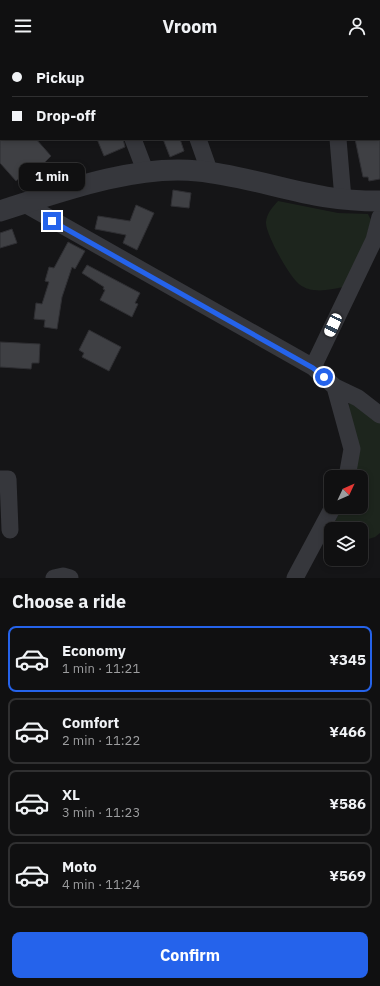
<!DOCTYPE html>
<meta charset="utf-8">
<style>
:root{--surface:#101011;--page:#1e1e1f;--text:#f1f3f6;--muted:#9c9d9f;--line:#303031;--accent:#2563eb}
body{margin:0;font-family:"IBM Plex Sans",sans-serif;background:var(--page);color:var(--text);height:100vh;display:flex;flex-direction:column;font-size:15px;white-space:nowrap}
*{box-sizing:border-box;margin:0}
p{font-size:13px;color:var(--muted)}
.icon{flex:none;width:22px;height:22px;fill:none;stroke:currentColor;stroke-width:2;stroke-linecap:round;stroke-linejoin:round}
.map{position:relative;height:526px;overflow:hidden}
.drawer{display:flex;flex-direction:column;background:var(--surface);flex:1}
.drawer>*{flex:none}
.top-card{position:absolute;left:0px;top:0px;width:380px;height:88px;box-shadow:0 2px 6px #0003,0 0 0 1px var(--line);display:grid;align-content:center;height:88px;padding:0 12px;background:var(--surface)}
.needle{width:26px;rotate:46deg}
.fabs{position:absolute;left:324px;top:418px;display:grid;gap:8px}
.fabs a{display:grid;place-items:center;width:44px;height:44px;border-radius:8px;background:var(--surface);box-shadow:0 2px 6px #0003,0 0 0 1px var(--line);font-size:20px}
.end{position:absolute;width:18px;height:18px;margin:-9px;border:5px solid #2563eb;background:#fff;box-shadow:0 0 0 2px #fff}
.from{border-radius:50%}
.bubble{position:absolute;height:28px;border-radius:8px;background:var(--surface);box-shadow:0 2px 6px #0003,0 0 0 1px var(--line);font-size:13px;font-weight:700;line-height:28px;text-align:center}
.car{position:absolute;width:12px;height:24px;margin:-12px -6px;border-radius:5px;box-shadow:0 0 3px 1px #0007;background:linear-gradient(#fff 24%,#345 0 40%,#fff 0 76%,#345 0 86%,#fff 0)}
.top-card b{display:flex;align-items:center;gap:14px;height:38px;font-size:15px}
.top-card b+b{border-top:1px solid var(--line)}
.top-card i{width:10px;height:10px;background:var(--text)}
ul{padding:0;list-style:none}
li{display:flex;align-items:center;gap:12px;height:66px;margin:0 8px 6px;padding:0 4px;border:2px solid var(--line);border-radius:8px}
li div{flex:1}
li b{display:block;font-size:15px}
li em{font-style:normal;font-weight:700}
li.selected{border-color:var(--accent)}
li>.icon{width:36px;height:36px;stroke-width:1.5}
h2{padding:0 12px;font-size:18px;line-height:48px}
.cta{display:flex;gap:8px;margin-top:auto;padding:8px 12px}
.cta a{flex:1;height:46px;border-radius:8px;background:var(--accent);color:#fff;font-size:16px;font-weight:700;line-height:46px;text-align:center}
header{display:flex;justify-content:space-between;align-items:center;height:52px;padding:0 12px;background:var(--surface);font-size:18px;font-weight:700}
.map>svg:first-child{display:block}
</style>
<header><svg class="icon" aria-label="menu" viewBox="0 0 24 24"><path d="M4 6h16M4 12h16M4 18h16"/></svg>Vroom<svg class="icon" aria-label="person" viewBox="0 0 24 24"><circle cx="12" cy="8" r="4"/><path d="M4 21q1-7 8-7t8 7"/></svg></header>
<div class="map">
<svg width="380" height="526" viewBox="0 0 380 526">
<rect width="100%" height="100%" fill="#151517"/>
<!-- green -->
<path fill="#1d251d" d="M 278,149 L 338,161 L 368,162 L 371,168 L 361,204 L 343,235 C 329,238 311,242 299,232 C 289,224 265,181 266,170 C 267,161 272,156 278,149 Z
M 349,350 L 380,369 L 380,481 L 375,485 L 362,489 L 361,477 L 339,477 L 333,474 L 342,455 L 361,455 L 361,425 L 354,425 Z"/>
<!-- building -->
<path fill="#3f4044" stroke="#2f2f33" d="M 0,87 L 36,87 L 51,104 L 40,115 L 36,111 L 16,129 L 0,111 Z
M 97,87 L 123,87 L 125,95 L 104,104 Z
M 163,87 L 180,87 L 184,99 L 170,105 Z
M 355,87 L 380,87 L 380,127 L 369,129 L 368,125 L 363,125 Z
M 173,138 L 191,141 L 189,156 L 171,154 Z
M 136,153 L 154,161 L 137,198 L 123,191 L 126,183 L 95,177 L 98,164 L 130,169 Z
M 12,177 L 17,191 L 0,196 L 0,181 Z
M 68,190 L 85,199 L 75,217 L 72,215 L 62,245 L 57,277 L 44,275 L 45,268 L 34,267 L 36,251 L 42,252 L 49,230 L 45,229 L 49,215 L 54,216 Z
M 87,213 L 140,241 L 135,251 L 138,252 L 132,265 L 100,248 L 105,238 L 103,237 L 104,235 L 82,221 Z
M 89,278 L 121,295 L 109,319 L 82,305 L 84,301 L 79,298 Z
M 0,290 L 40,292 L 39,311 L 32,311 L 31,317 L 0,315 Z"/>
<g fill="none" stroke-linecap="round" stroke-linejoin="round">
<!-- minor -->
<path stroke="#36373c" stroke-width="17" d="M 296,0 L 297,1
M 21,1 L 22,0
M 0,17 L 1,18
M 133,87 L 146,121
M 198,87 L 210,121
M 338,87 L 343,147
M 23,151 L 313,315 L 335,335 L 358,346 L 380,363
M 313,315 L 374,188 L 380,165
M 335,335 L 352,397 L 347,425
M 0,427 L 8,427 L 10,478
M 54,526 L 63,524 L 70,526
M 295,526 L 333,455"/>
<!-- tertiary -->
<path stroke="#36373c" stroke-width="21" d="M 0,159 C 59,140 136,112 198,119 C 241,123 283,138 326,145 C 344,148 362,149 380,149"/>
</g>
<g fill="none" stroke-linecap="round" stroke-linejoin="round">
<!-- route -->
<path stroke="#2563eb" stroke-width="5" d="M 52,169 L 313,316 L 324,325"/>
</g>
</svg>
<div class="fabs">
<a><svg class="needle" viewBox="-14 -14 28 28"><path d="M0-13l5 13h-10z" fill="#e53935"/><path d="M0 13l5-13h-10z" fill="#9c9d9f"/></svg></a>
<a><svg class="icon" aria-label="layers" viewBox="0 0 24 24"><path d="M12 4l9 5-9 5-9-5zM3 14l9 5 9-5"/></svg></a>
</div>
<i class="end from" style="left:324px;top:325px"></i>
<i class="end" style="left:52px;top:169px"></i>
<div class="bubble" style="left:19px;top:111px;width:66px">1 min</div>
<i class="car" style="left:333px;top:273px;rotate:205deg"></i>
<div class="top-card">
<b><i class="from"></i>Pickup</b>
<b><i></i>Drop-off</b>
</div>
</div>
<section class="drawer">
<h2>Choose a ride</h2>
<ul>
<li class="selected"><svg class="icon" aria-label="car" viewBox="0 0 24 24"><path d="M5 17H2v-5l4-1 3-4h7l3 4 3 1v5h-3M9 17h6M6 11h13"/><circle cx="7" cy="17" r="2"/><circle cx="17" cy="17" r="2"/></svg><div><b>Economy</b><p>1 min · 11:21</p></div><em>¥345</em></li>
<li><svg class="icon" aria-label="car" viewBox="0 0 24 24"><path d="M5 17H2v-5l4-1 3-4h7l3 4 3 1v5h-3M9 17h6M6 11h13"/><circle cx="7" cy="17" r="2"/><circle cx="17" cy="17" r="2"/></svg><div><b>Comfort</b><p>2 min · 11:22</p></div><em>¥466</em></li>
<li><svg class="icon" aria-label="car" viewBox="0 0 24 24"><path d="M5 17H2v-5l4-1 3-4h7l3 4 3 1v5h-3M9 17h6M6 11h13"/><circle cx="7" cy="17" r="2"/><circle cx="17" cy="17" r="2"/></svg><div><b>XL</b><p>3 min · 11:23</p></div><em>¥586</em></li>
<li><svg class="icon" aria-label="car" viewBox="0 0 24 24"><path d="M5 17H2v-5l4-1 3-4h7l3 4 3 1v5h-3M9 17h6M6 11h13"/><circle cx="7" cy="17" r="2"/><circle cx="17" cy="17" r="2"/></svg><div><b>Moto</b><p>4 min · 11:24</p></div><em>¥569</em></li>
</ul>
<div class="cta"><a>Confirm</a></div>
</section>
